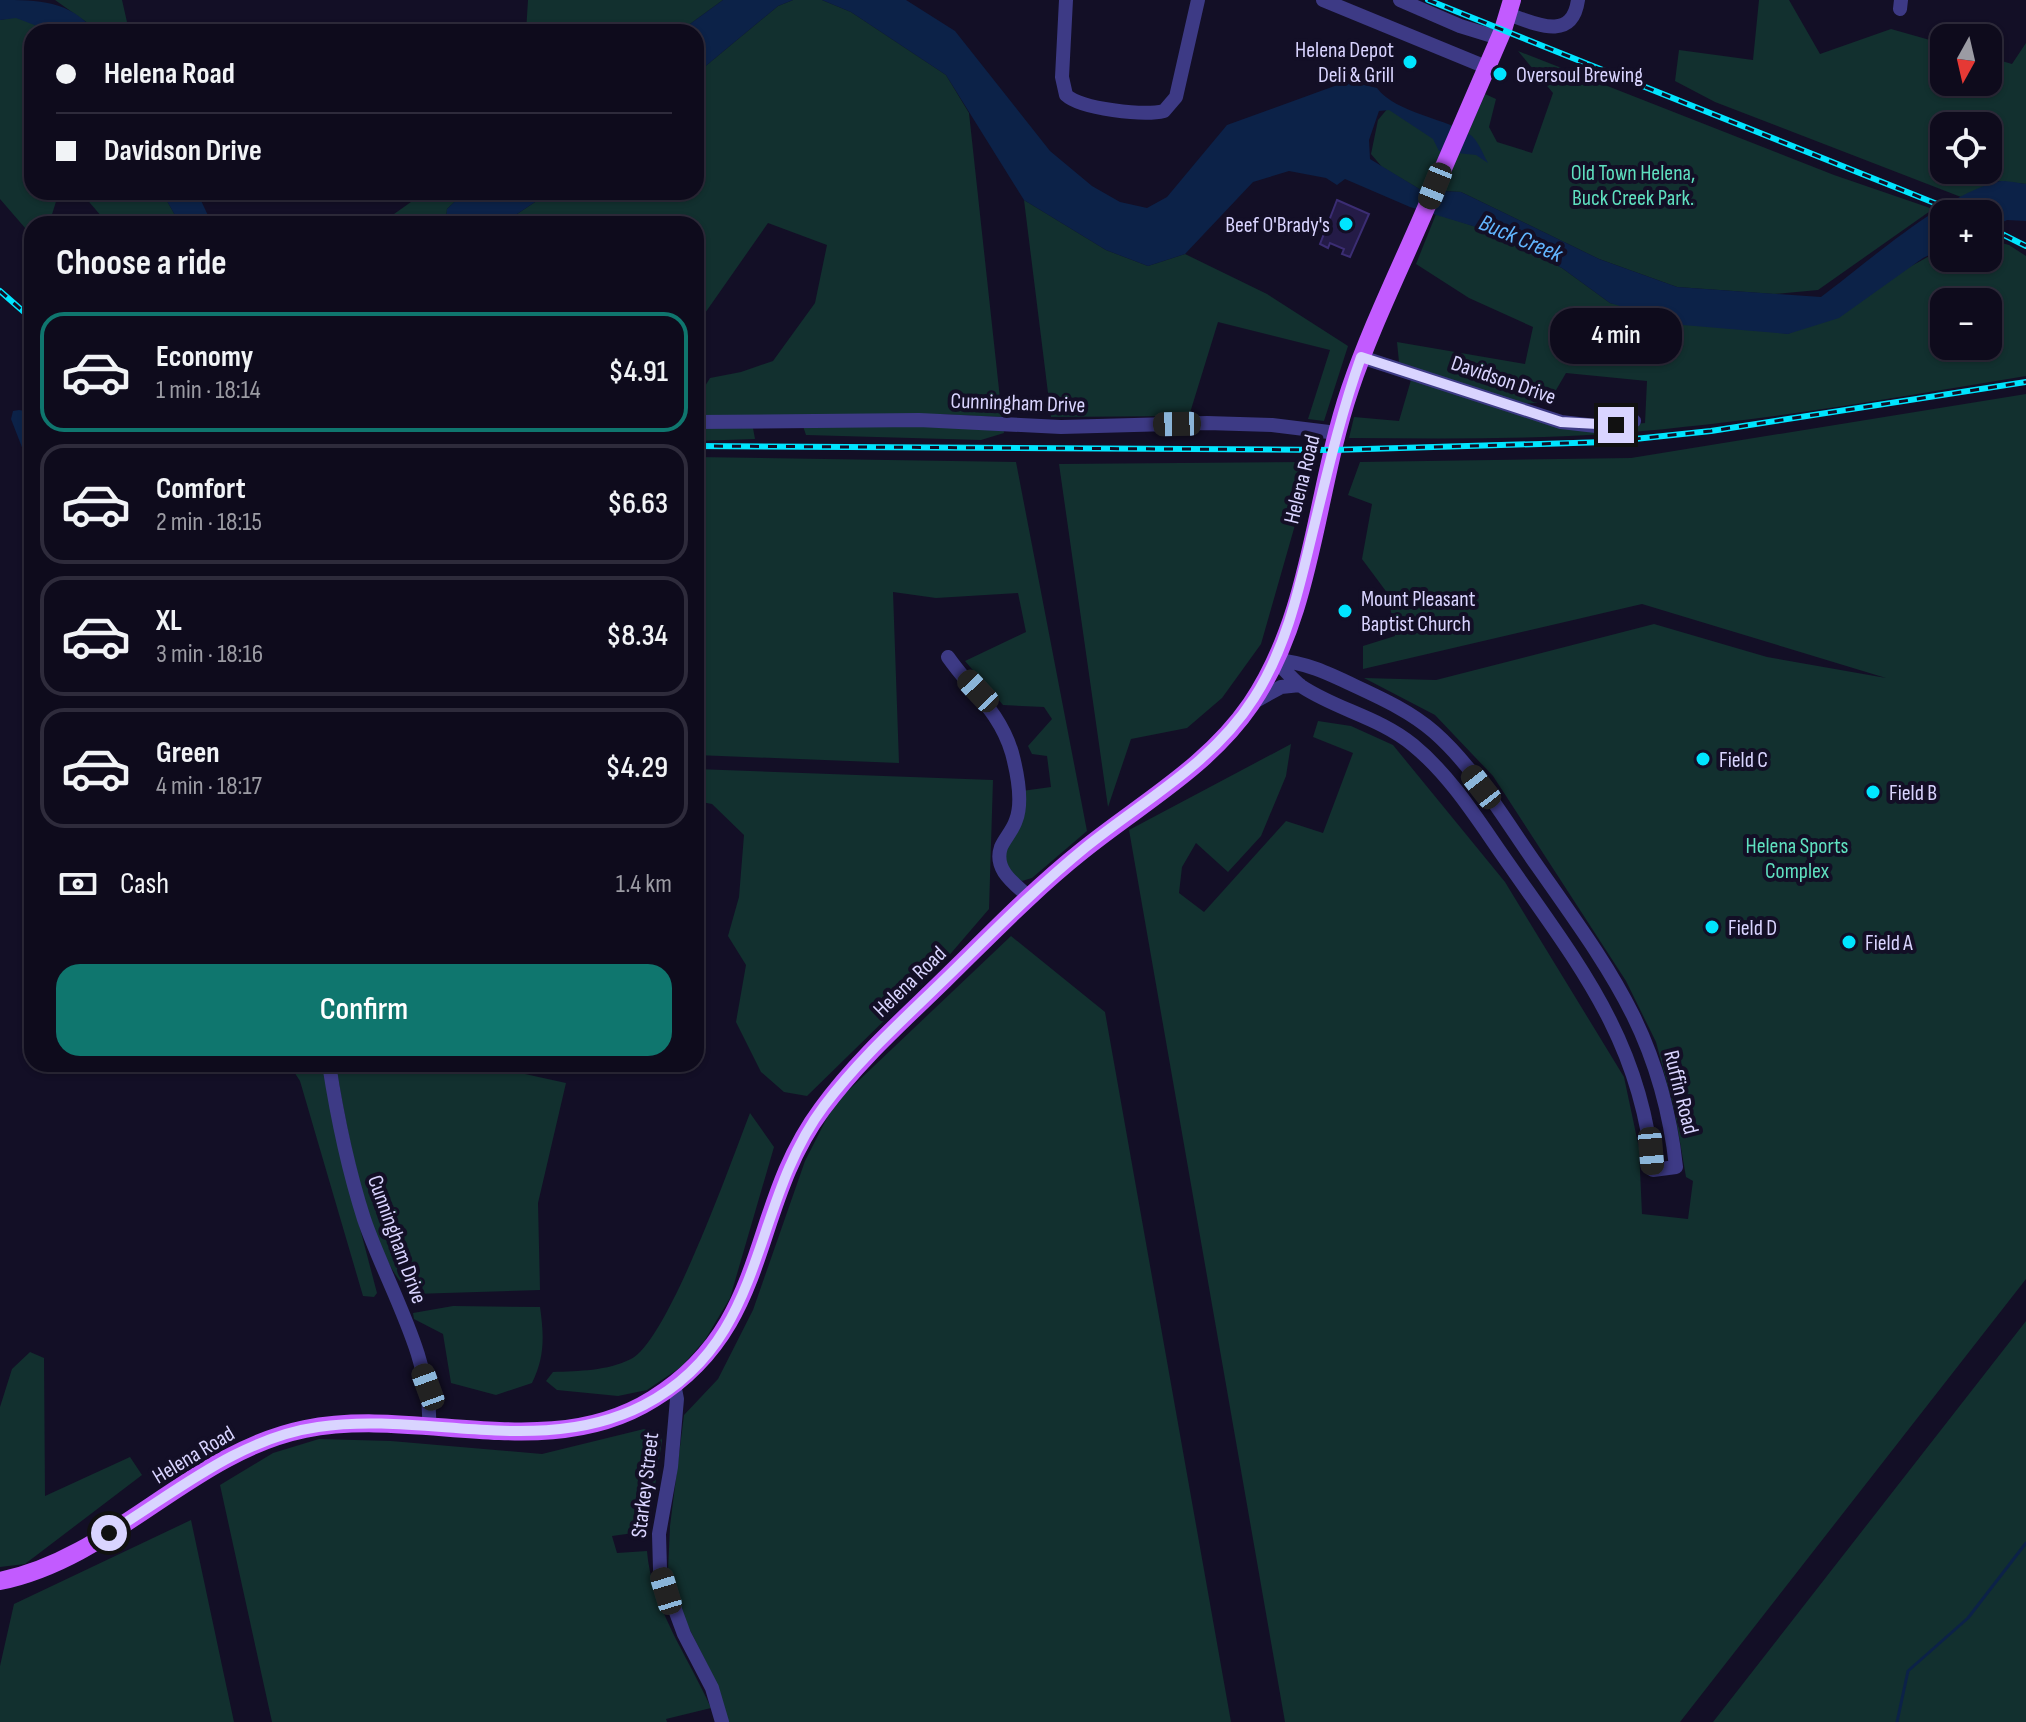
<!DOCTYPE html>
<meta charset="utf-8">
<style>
:root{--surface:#0e0b1c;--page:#171425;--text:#f1f3f6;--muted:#9b9ba3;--line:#2e2b3b;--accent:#0f766e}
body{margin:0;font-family:"Sofia Sans Condensed",sans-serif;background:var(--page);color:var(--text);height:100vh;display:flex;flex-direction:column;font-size:30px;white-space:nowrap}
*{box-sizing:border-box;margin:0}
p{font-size:26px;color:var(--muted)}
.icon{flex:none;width:44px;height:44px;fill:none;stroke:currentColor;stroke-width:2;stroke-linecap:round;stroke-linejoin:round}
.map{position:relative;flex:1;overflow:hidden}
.side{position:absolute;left:24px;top:216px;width:680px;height:856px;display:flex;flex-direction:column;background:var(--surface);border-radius:24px;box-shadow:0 2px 6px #0004,0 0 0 2px var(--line)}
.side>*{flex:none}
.banner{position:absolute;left:24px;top:24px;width:680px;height:176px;border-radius:24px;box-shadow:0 2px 6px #0004,0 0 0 2px var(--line);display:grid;align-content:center;height:176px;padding:0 32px;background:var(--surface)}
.needle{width:52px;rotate:188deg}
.buttons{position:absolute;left:1930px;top:24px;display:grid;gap:16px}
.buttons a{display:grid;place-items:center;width:72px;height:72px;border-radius:16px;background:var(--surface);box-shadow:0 2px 6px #0004,0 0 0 2px var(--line);font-size:40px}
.end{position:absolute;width:36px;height:36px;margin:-18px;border:10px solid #d9d4ff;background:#111;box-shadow:0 0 0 4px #111}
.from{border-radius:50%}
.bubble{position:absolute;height:56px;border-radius:24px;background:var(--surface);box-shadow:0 2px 6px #0004,0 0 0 2px var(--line);font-size:26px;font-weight:600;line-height:56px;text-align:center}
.car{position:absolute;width:24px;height:48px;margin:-24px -12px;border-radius:10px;box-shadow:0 0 6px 2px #0007;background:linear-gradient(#222 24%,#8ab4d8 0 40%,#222 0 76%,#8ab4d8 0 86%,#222 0)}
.banner b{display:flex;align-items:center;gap:28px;height:76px;font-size:30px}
.banner b+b{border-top:2px solid var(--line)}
.banner i{width:20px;height:20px;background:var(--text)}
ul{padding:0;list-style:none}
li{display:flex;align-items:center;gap:24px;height:120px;margin:0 16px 12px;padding:0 16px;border:4px solid var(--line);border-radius:24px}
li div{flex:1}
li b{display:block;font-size:30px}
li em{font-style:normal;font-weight:600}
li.active{border-color:var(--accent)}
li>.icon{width:72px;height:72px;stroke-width:1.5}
h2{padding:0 32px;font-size:36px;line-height:96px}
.pay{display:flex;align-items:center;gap:20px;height:88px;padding:0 32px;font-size:30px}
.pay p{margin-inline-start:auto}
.primary-button{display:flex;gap:16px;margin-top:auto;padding:16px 32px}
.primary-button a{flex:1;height:92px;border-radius:24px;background:var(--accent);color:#fff;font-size:32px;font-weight:600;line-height:92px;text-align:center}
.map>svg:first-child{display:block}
</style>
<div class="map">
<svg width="2026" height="1722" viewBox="0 0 2026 1722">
<rect width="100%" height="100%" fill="#130f26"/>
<!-- green -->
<path fill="#12302f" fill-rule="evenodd" d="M 55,0 L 122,0 L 127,22 L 134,32 L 95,32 L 89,24 Z
M 528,0 L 723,0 L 679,32 L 526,32 Z
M 793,0 L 822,0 L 851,12 L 946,75 L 969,113 L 1002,417 L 937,414 L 698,417 L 702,391 L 710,378 L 741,372 L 773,361 L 815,303 L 827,245 L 768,223 L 696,326 L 696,224 L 502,224 L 550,192 L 696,192 L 696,74 L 778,6 Z
M 1759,0 L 1789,0 L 1820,54 L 1891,29 L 1944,44 L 1944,82 L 1988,82 L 1988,57 L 2012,64 L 2026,43 L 2026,184 L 1998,181 L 1961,197 L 1715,102 L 1675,81 L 1679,50 L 1753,60 ZM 1944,126 L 1988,126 L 1988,170 L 1944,170 Z
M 16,17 L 53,32 L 32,32 L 32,192 L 59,192 L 49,224 L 32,224 L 32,236 L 0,199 L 0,20 Z
M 1518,51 L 1834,175 L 1933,209 L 1818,290 L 1774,294 L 1677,287 L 1599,259 L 1461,192 L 1421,190 L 1382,167 L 1371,154 L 1378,120 L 1388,108 L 1469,131 L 1485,94 L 1496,99 L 1489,127 L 1497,142 L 1532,153 L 1553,93 Z
M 74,192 L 162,192 L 180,224 L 108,224 L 84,196 Z
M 425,192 L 465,192 L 447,209 L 446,224 L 380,224 Z
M 1024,200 L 1106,250 L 1148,266 L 1185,254 L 1267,294 L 1348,346 L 1324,421 L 1308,419 L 1330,350 L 1218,322 L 1189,416 L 1051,417 Z
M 1436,214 L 1486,230 L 1562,268 L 1610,303 L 1788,334 L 1944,248 L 1944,258 L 1988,258 L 1988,239 L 2009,245 L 2026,256 L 2026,376 C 1912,395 1798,415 1683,427 C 1572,440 1460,439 1349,438 L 1354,417 L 1399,421 L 1411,380 L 1584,429 L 1645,423 L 1647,381 L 1566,373 L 1549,402 L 1519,404 L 1399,362 L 1397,342 L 1525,364 L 1533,327 L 1469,298 L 1416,264 ZM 1944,302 L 1988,302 L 1988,346 L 1944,346 Z
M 2026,394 L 2026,1279 L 1680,1722 L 1285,1722 L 1129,830 L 1291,744 L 1286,776 L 1261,836 L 1228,872 L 1196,843 L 1182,867 L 1179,893 L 1204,912 L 1286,821 L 1323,833 L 1353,753 L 1313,737 L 1318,721 L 1351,726 L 1393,745 L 1505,882 L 1624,1077 L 1639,1148 L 1642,1214 L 1688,1219 L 1693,1181 L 1686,1177 L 1675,1113 L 1656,1042 L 1626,981 L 1493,776 L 1435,715 L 1364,678 L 1436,680 L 1654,624 L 1767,657 L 1886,678 L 1642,604 L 1363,669 L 1363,646 L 1395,636 L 1388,594 L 1362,559 L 1372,504 L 1348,495 L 1360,462 L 1631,458 Z
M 803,426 L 1003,427 L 1004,433 L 981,440 L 806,435 Z
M 696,428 L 753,428 L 755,439 L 696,441 Z
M 696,457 L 1016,462 L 1087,831 L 1032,878 L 1022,881 L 1005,869 L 1004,857 L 1022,791 L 1051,787 L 1047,756 L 1032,754 L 1028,746 L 1052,719 L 1044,707 L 1003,705 L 965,661 L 1026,632 L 1018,593 L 936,598 L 893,592 L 899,763 L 696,755 Z
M 1313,462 L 1261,644 L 1222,698 L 1187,728 L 1131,739 L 1108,807 L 1059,464 Z
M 696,769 L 993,780 L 989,909 L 940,966 L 807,1096 L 784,1092 L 761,1072 L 736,1022 L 746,965 L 728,936 L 739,897 L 744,835 L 712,804 L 696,801 Z
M 1011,936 L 1105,1012 L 1231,1722 L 727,1722 L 719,1688 L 680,1610 L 668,1571 L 670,1526 L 684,1415 L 718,1379 L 753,1310 L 805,1161 L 834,1104 Z
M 289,1064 L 323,1064 L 337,1141 L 377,1293 L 374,1297 L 363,1296 L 300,1081 Z
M 336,1064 L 479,1064 L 566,1083 L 538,1203 L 540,1290 L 413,1294 C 370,1265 344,1116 336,1064 Z
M 750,1113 L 774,1147 L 730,1298 L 705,1340 L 681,1367 L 647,1390 L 618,1396 L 557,1390 L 546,1381 L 553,1372 C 579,1371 607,1371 631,1359 C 668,1341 732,1159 750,1113 Z
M 453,1306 L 540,1307 C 544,1335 545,1357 532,1383 L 496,1395 L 451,1383 L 443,1334 L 414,1319 L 413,1313 Z
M 2026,1321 L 2026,1722 L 1713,1722 Z
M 30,1352 L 44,1358 L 45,1496 L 130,1457 L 142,1475 L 25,1564 L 0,1567 L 0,1407 L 12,1369 Z
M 644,1429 L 660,1433 L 662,1441 L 648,1531 L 612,1536 L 617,1553 L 647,1551 C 651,1606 689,1658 711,1708 L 666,1719 L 667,1722 L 272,1722 L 220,1485 L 273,1453 L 319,1439 L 391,1441 L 542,1454 Z
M 191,1520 L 234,1722 L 0,1722 L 0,1666 L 14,1604 Z"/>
<!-- water -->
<path fill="#0c2248" d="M 0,0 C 38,0 70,0 95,32 L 53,32 L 16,18 L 0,20 Z
M 723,0 L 793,0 L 778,6 L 696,74 L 696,32 L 679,32 Z
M 822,0 L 906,0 L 955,31 L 1050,151 L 1092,186 L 1120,202 L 1147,208 L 1167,197 L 1227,125 L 1362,76 L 1360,84 L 1377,88 C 1395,113 1449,119 1472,136 C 1479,143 1483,154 1488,163 L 1476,155 L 1439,151 L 1433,139 L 1389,110 L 1379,111 L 1369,140 L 1370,159 L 1421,190 L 1461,192 L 1599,259 L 1677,287 L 1821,297 C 1869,261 1939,198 1996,182 C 2004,179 2017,183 2026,184 L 2026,221 L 2007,220 L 1988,229 L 1988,214 L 1944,214 L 1944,248 L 1923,258 L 1839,318 L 1788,334 L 1683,325 L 1610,303 L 1562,268 L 1486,230 L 1410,207 L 1345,179 L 1337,185 L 1326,178 L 1289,171 L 1253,182 L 1185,254 L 1148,266 L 1106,250 L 1024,200 L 946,75 L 851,12 Z
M 162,192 L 197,192 L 212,224 L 180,224 Z
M 465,192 L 550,192 L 502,224 L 446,224 L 447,209 Z
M 19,410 L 32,412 L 32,473 L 11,419 L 13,411 Z"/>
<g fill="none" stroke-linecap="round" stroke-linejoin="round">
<!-- stream -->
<path stroke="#0c2248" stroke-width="3" d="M 1897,1722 L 1908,1671 L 1968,1618 L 2026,1543"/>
</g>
<!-- building -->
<path fill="#241b47" stroke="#3b2d73" stroke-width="2" d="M 1337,200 L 1369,214 L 1350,257 L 1342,254 L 1344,249 L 1330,243 L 1328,248 L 1320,244 Z"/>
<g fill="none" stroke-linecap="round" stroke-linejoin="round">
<!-- minor -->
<path stroke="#3d3a85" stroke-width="14" d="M 1066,0 L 1062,77 L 1066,95 C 1081,109 1144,116 1164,111 L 1176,97 L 1198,0
M 1323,0 L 1486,67
M 1400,0 L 1460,26 L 1499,38
M 1900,9 L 1901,0
M 1508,14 C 1536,24 1572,42 1578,0
M 1361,357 L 1561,422 L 1596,426 L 1634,421
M 696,422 L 919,420 L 1061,427 L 1207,423 L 1272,425 L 1337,433
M 948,657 C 971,690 1000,712 1012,753 C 1017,772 1023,802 1016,820 C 1013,830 1005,838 1001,847 C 993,870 1015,884 1029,897
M 1275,660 C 1305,662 1328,673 1355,686 C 1383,699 1411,712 1434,732 C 1476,769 1506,822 1538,867 C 1610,970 1662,1037 1676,1167 L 1653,1170 C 1641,1041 1579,965 1508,863 C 1479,822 1452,777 1413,745 C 1379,717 1337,710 1301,686 C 1292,679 1283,668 1275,660 Z
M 1252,703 L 1281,687 L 1300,685
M 329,1064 C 337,1116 348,1169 364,1219 C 386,1284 433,1359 429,1427
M 674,1384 L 677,1399 L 671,1467 L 659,1534 L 660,1569 L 684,1634 L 712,1688 L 722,1722"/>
<!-- major -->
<path stroke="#c25bff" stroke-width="18" d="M 0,1581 C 114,1558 191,1452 305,1429 C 419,1406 548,1465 653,1399 C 773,1324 747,1210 822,1109 C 857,1061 902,1021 944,980 C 989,936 1033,890 1082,851 C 1140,804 1208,767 1251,704 C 1313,613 1315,492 1350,389 C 1370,330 1398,273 1423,215 C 1450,154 1476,92 1503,30 L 1512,0"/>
<!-- rail casing -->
<g stroke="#00e5ff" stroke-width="6">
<path id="rail" d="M 1428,0 L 1962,214
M 1988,227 L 2026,246
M 0,291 L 32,319
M 696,446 L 1333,450 L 1606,442 L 1711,431 L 2026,382"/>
</g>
<!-- rail -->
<use href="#rail" stroke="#130f26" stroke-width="3" stroke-dasharray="9" stroke-linecap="butt"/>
</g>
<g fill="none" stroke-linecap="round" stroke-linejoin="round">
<!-- route -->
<path stroke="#d9d4ff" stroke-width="10" d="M 109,1533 C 175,1493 239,1438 318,1427 C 426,1411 541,1458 644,1405 C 769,1340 749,1206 824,1106 C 860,1058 905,1018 948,976 C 993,932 1037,887 1086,847 C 1144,800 1213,763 1254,698 C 1285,650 1298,594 1311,539 C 1326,478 1340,416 1361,357 L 1561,422 L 1616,425"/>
</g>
<!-- markers -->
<g fill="#00e5ff" stroke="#130f26" stroke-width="3">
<circle cx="1410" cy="62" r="8"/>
<circle cx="1500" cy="74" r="8"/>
<circle cx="1346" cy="224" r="8"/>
<circle cx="1345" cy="611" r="8"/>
<circle cx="1703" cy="759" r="8"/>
<circle cx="1873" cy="792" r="8"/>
<circle cx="1712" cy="927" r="8"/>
<circle cx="1849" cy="942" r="8"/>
</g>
<g text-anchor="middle" stroke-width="8" stroke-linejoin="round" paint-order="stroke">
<!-- poi labels -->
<g font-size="22" fill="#d9d4ff" stroke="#130f26" text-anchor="start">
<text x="1394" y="57" text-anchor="end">Helena Depot<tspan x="1394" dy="25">Deli &amp; Grill</tspan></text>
<text x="1516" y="82">Oversoul Brewing</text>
<text x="1330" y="232" text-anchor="end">Beef O'Brady's</text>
<text x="1361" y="606">Mount Pleasant<tspan x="1361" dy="25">Baptist Church</tspan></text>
<text x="1719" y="767">Field C</text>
<text x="1889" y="800">Field B</text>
<text x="1728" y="935">Field D</text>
<text x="1865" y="950">Field A</text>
</g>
<!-- park labels -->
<g font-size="22" fill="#5fe0c0" stroke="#130f26">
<text x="1633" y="180">Old Town Helena,<tspan x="1633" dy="25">Buck Creek Park.</tspan></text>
<text x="1797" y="853">Helena Sports<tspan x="1797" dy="25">Complex</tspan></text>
</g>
<!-- street labels -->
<g font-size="22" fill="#d9d4ff" stroke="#130f26">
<text transform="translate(1504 379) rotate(19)" y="8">Davidson Drive</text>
<text transform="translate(1018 402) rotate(2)" y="8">Cunningham Drive</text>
<text transform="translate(1301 479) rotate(-76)" y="8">Helena Road</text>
<text transform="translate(909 981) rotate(-44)" y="8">Helena Road</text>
<text transform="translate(1682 1092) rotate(76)" y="8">Ruffin Road</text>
<text transform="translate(398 1239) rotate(70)" y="8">Cunningham Drive</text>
<text transform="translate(193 1454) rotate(-31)" y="8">Helena Road</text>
<text transform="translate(644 1485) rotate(-83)" y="8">Starkey Street</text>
</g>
<!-- water labels -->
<g font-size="24" font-style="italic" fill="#62b6ff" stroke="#130f26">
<text transform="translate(1521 238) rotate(23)" y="8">Buck Creek</text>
</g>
</g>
</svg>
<div class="buttons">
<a><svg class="needle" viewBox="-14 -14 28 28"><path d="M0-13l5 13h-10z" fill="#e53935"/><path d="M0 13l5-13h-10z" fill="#9b9ba3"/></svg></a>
<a><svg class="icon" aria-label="locate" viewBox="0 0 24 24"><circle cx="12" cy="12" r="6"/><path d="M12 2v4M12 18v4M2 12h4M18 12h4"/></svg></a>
<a>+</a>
<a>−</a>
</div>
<i class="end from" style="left:109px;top:1533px"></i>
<i class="end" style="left:1616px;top:425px"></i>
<div class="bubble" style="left:1550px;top:308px;width:132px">4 min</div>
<i class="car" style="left:1435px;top:186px;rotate:202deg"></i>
<i class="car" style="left:1177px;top:424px;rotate:269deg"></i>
<i class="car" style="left:978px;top:691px;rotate:317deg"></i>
<i class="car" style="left:1481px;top:787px;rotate:322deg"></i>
<i class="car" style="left:1651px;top:1151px;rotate:175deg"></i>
<i class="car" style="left:428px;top:1387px;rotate:340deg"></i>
<i class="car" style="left:666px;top:1591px;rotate:343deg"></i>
<div class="banner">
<b><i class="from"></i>Helena Road</b>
<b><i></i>Davidson Drive</b>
</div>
<section class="side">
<h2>Choose a ride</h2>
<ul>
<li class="active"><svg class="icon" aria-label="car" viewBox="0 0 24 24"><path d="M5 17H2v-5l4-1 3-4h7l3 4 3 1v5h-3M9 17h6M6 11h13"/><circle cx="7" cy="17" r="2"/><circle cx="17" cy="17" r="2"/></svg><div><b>Economy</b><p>1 min · 18:14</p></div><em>$4.91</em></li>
<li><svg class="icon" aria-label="car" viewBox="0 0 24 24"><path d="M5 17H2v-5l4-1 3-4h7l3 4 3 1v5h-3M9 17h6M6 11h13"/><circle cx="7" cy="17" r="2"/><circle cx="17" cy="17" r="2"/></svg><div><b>Comfort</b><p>2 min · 18:15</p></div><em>$6.63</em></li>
<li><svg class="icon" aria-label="car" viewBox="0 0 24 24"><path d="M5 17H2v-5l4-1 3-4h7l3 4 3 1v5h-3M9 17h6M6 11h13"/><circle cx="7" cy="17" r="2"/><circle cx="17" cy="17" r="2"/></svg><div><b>XL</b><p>3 min · 18:16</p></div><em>$8.34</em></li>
<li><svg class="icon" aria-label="car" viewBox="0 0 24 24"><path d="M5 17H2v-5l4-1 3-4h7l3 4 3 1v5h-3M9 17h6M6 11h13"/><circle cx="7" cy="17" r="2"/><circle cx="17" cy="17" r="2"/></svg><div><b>Green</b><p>4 min · 18:17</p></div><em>$4.29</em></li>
</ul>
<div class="pay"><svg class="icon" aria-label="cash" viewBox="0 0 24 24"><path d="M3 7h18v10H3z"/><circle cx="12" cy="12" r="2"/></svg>Cash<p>1.4 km</p></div>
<div class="primary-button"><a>Confirm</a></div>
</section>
</div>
